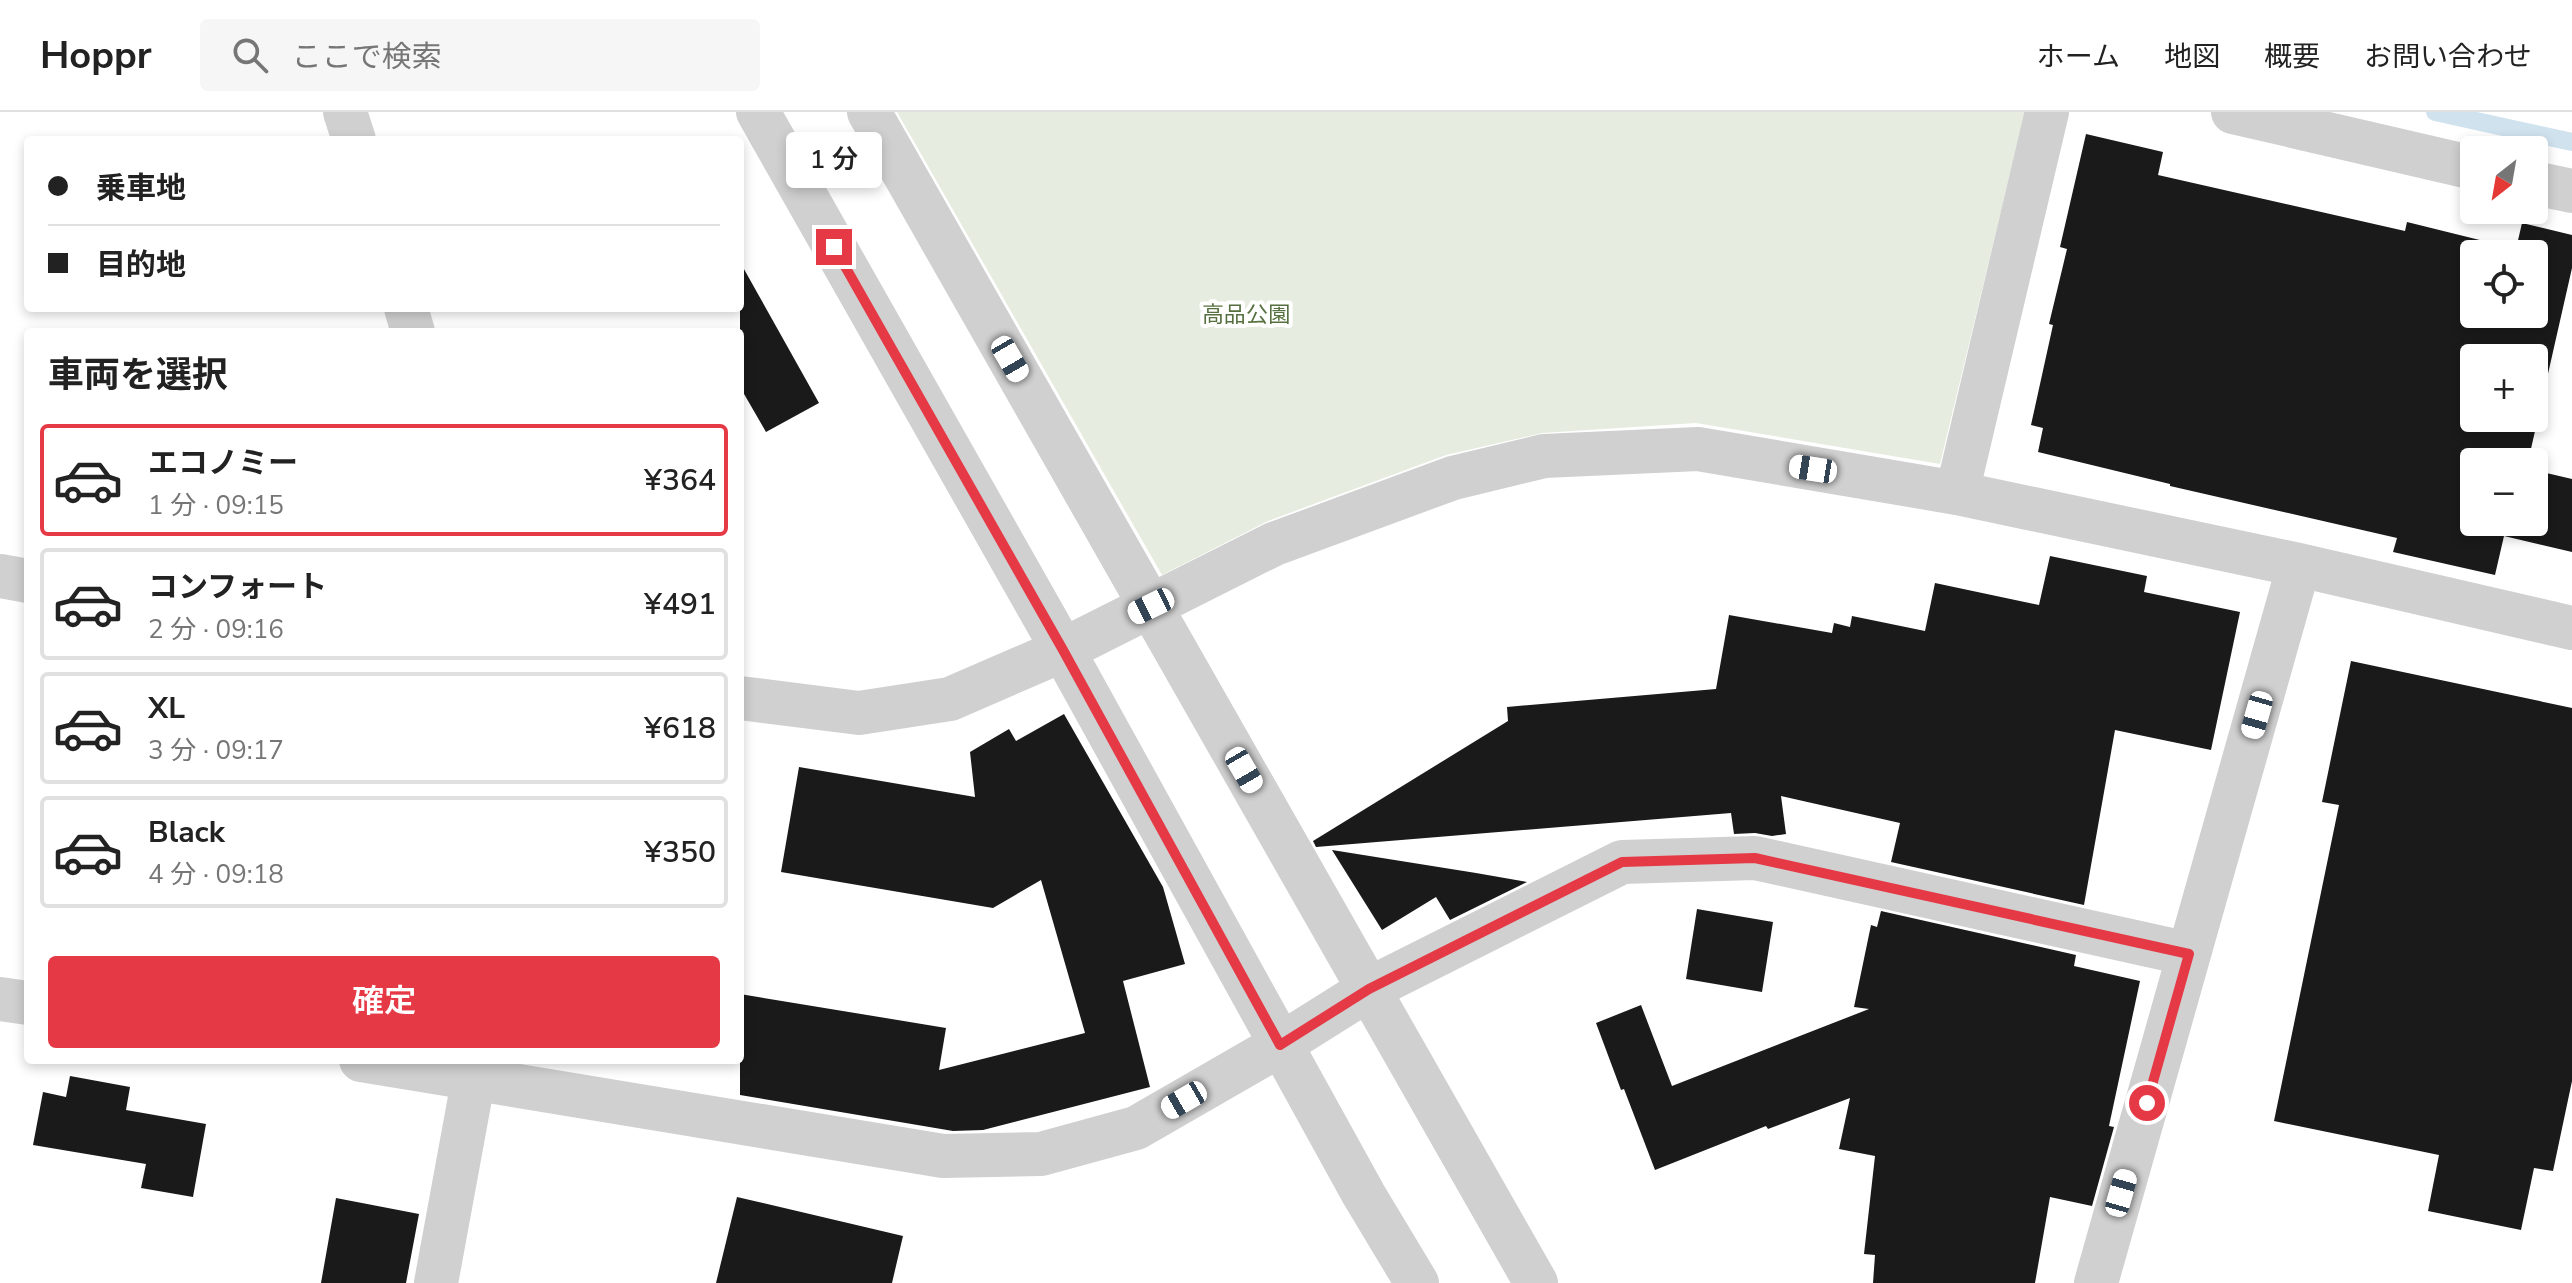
<!DOCTYPE html>
<html lang="ja">
<meta charset="utf-8">
<style>
:root{--surface:#fff;--page:#f6f6f6;--text:#222;--muted:#767676;--line:#e0e0e0;--accent:#e63946}
body{margin:0;font-family:"Nunito Sans","Noto Sans JP",sans-serif;background:var(--page);color:var(--text);height:100vh;display:flex;flex-direction:column;font-size:30px;white-space:nowrap}
*{box-sizing:border-box;margin:0}
p{font-size:26px;color:var(--muted)}
.icon{flex:none;width:44px;height:44px;fill:none;stroke:currentColor;stroke-width:2;stroke-linecap:round;stroke-linejoin:round}
.map{position:relative;flex:1;overflow:hidden}
.drawer{position:absolute;left:24px;top:216px;width:720px;height:736px;display:flex;flex-direction:column;background:var(--surface);border-radius:8px;box-shadow:0 4px 12px #0003}
.drawer>*{flex:none}
.top-card{position:absolute;left:24px;top:24px;width:720px;height:176px;border-radius:8px;box-shadow:0 4px 12px #0003;display:grid;align-content:center;height:176px;padding:0 24px;background:var(--surface)}
.needle{width:52px;rotate:211deg}
.fabs{position:absolute;left:2460px;top:24px;display:grid;gap:16px}
.fabs a{display:grid;place-items:center;width:88px;height:88px;border-radius:8px;background:var(--surface);box-shadow:0 4px 12px #0003;font-size:40px}
.end{position:absolute;width:36px;height:36px;margin:-18px;border:10px solid #e63946;background:#fff;box-shadow:0 0 0 4px #fff}
.from{border-radius:50%}
.bubble{position:absolute;height:56px;border-radius:8px;background:var(--surface);box-shadow:0 4px 12px #0003;font-size:26px;font-weight:600;line-height:56px;text-align:center}
.car{position:absolute;width:24px;height:48px;margin:-24px -12px;border-radius:10px;box-shadow:0 0 6px 2px #0007;background:linear-gradient(#fff 24%,#345 0 40%,#fff 0 76%,#345 0 86%,#fff 0)}
.top-card b{display:flex;align-items:center;gap:28px;height:76px;font-size:30px}
.top-card b+b{border-top:2px solid var(--line)}
.top-card i{width:20px;height:20px;background:var(--text)}
ul{padding:0;list-style:none}
li{display:flex;align-items:center;gap:24px;height:112px;margin:0 16px 12px;padding:0 8px;border:4px solid var(--line);border-radius:8px}
li div{flex:1}
li b{display:block;font-size:30px}
li em{font-style:normal;font-weight:600}
li.on{border-color:var(--accent)}
li>.icon{width:72px;height:72px;stroke-width:1.5}
h2{padding:0 24px;font-size:36px;line-height:96px}
.cta{display:flex;gap:16px;margin-top:auto;padding:16px 24px}
.cta a{flex:1;height:92px;border-radius:8px;background:var(--accent);color:#fff;font-size:32px;font-weight:600;line-height:92px;text-align:center}
header{display:flex;align-items:center;gap:48px;box-sizing:border-box;height:112px;padding:0 40px;background:var(--surface);border-bottom:2px solid var(--line)}
header strong{font-size:38px}
nav{display:flex;gap:44px;margin-inline-start:auto;font-size:28px}
.search{width:560px;height:72px;background:var(--page);display:flex;align-items:center;gap:20px;box-sizing:border-box;padding:0 28px;border-radius:8px;color:var(--muted);font-size:30px}
.map>svg:first-child{display:block}
</style>
<header>
<strong>Hoppr</strong>
<div class="search"><svg class="icon" aria-label="search" viewBox="0 0 24 24"><circle cx="10" cy="10" r="6"/><path d="M15 15l6 6"/></svg>ここで検索</div>
<nav><a>ホーム</a><a>地図</a><a>概要</a><a>お問い合わせ</a></nav>
</header>
<div class="map">
<svg width="2572" height="1171" viewBox="0 0 2572 1171">
<rect width="100%" height="100%" fill="#fff"/>
<!-- green -->
<path fill="#e6ecdf" d="M 897,0 L 2025,0 L 1940,352 L 1696,311 L 1542,321 L 1446,343 L 1268,409 L 1162,463 Z"/>
<g fill="none" stroke-linecap="round" stroke-linejoin="round">
<!-- stream -->
<path stroke="#cfe2ee" stroke-width="18" d="M 2435,0 L 2572,30"/>
</g>
<!-- building -->
<path fill="#1a1a1a" fill-rule="evenodd" d="M 2086,22 L 2163,40 L 2158,63 L 2405,119 L 2407,110 L 2516,137 L 2522,111 L 2572,123 L 2572,156 L 2528,350 L 2474,350 L 2474,410 L 2534,410 L 2534,358 L 2572,367 L 2572,440 L 2504,424 L 2495,463 L 2393,440 L 2397,426 L 2170,374 L 2170,372 L 2038,340 L 2043,316 L 2031,313 L 2053,213 L 2049,212 L 2067,137 L 2060,135 ZM 2474,142 L 2534,142 L 2534,202 L 2474,202 ZM 2474,246 L 2534,246 L 2534,306 L 2474,306 Z
M 740,150 L 819,291 L 766,320 L 740,275 Z
M 2050,444 L 2147,464 L 2144,480 L 2240,500 L 2211,638 L 2115,618 L 2084,793 L 1891,750 L 1900,711 L 1781,684 L 1786,722 L 1772,724 L 1755,721 L 1734,722 L 1731,701 L 1316,735 L 1313,729 L 1508,609 L 1507,595 L 1716,577 L 1729,503 L 1832,521 L 1834,511 L 1850,515 L 1852,504 L 1925,519 L 1935,471 L 2039,493 Z
M 2351,549 L 2572,596 L 2572,969 L 2553,1059 L 2534,1056 L 2521,1118 L 2428,1099 L 2439,1043 L 2274,1009 L 2339,693 L 2322,690 Z
M 1064,602 L 1163,775 L 1185,852 L 1123,869 L 1150,975 L 983,1018 L 953,1019 L 740,983 L 740,882 L 946,916 L 939,958 L 1085,921 L 1041,768 L 993,796 L 781,760 L 799,655 L 975,685 L 970,640 L 1009,617 L 1016,629 Z
M 1332,738 L 1476,761 L 1527,770 L 1450,808 L 1436,785 L 1382,818 Z
M 1697,797 L 1773,810 L 1762,880 L 1686,867 Z
M 1881,799 L 2076,843 L 2074,854 L 2140,869 L 2109,1014 L 2114,1015 L 2092,1094 L 2050,1085 L 2035,1171 L 1873,1171 L 1875,1143 L 1864,1142 L 1875,1044 L 1839,1037 L 1850,986 L 1768,1017 L 1766,1014 L 1655,1058 L 1624,977 L 1621,978 L 1596,911 L 1641,893 L 1672,974 L 1869,897 L 1854,895 L 1871,813 L 1877,815 Z
M 70,964 L 130,975 L 126,998 L 206,1012 L 193,1085 L 141,1076 L 146,1052 L 33,1033 L 43,980 L 66,985 Z
M 737,1085 L 903,1124 L 892,1171 L 716,1171 Z
M 336,1086 L 419,1102 L 406,1171 L 321,1171 Z"/>
<g fill="none" stroke-linecap="round" stroke-linejoin="round">
<!-- minor -->
<path stroke="#d0d0d0" stroke-width="44" d="M 345,0 L 354,28
M 758,0 L 1063,538 L 1364,1083 L 1417,1171
M 869,0 L 1536,1171
M 2233,0 L 2474,56
M 2534,71 L 2572,79
M 406,196 L 413,220
M 1957,381 L 2047,0
M 0,464 L 28,469
M 740,586 L 859,601 L 950,587 L 1063,538 L 1274,432 L 1453,366 L 1544,344 L 1698,337 L 1957,381 L 2299,453 L 2572,516
M 0,887 L 28,891
M 361,948 L 943,1044 L 1041,1042 L 1136,1016 L 1280,933 L 1369,877 L 1622,750 L 1755,746 L 2189,842
M 436,1171 L 477,948
M 2096,1171 L 2299,453"/>
</g>
<g fill="none" stroke-linecap="round" stroke-linejoin="round">
<!-- route -->
<path stroke="#e63946" stroke-width="10" d="M 834,135 L 1063,538 L 1280,933 L 1369,877 L 1622,750 L 1755,746 L 2189,842 L 2147,991"/>
</g>
<g text-anchor="middle" stroke-width="8" stroke-linejoin="round" paint-order="stroke">
<!-- park labels -->
<g font-size="22" fill="#56703f" stroke="#fff">
<text x="1246" y="210">高品公園</text>
</g>
</g>
</svg>
<div class="fabs">
<a><svg class="needle" viewBox="-14 -14 28 28"><path d="M0-13l5 13h-10z" fill="#e53935"/><path d="M0 13l5-13h-10z" fill="#767676"/></svg></a>
<a><svg class="icon" aria-label="locate" viewBox="0 0 24 24"><circle cx="12" cy="12" r="6"/><path d="M12 2v4M12 18v4M2 12h4M18 12h4"/></svg></a>
<a>+</a>
<a>−</a>
</div>
<i class="end from" style="left:2147px;top:991px"></i>
<i class="end" style="left:834px;top:135px"></i>
<div class="bubble" style="left:786px;top:20px;width:96px">1 分</div>
<i class="car" style="left:1010px;top:247px;rotate:150deg"></i>
<i class="car" style="left:1813px;top:357px;rotate:279deg"></i>
<i class="car" style="left:1151px;top:494px;rotate:244deg"></i>
<i class="car" style="left:2257px;top:603px;rotate:196deg"></i>
<i class="car" style="left:1244px;top:658px;rotate:150deg"></i>
<i class="car" style="left:1184px;top:988px;rotate:240deg"></i>
<i class="car" style="left:2121px;top:1081px;rotate:16deg"></i>
<div class="top-card">
<b><i class="from"></i>乗車地</b>
<b><i></i>目的地</b>
</div>
<section class="drawer">
<h2>車両を選択</h2>
<ul>
<li class="on"><svg class="icon" aria-label="car" viewBox="0 0 24 24"><path d="M5 17H2v-5l4-1 3-4h7l3 4 3 1v5h-3M9 17h6M6 11h13"/><circle cx="7" cy="17" r="2"/><circle cx="17" cy="17" r="2"/></svg><div><b>エコノミー</b><p>1 分 · 09:15</p></div><em>¥364</em></li>
<li><svg class="icon" aria-label="car" viewBox="0 0 24 24"><path d="M5 17H2v-5l4-1 3-4h7l3 4 3 1v5h-3M9 17h6M6 11h13"/><circle cx="7" cy="17" r="2"/><circle cx="17" cy="17" r="2"/></svg><div><b>コンフォート</b><p>2 分 · 09:16</p></div><em>¥491</em></li>
<li><svg class="icon" aria-label="car" viewBox="0 0 24 24"><path d="M5 17H2v-5l4-1 3-4h7l3 4 3 1v5h-3M9 17h6M6 11h13"/><circle cx="7" cy="17" r="2"/><circle cx="17" cy="17" r="2"/></svg><div><b>XL</b><p>3 分 · 09:17</p></div><em>¥618</em></li>
<li><svg class="icon" aria-label="car" viewBox="0 0 24 24"><path d="M5 17H2v-5l4-1 3-4h7l3 4 3 1v5h-3M9 17h6M6 11h13"/><circle cx="7" cy="17" r="2"/><circle cx="17" cy="17" r="2"/></svg><div><b>Black</b><p>4 分 · 09:18</p></div><em>¥350</em></li>
</ul>
<div class="cta"><a>確定</a></div>
</section>
</div>
